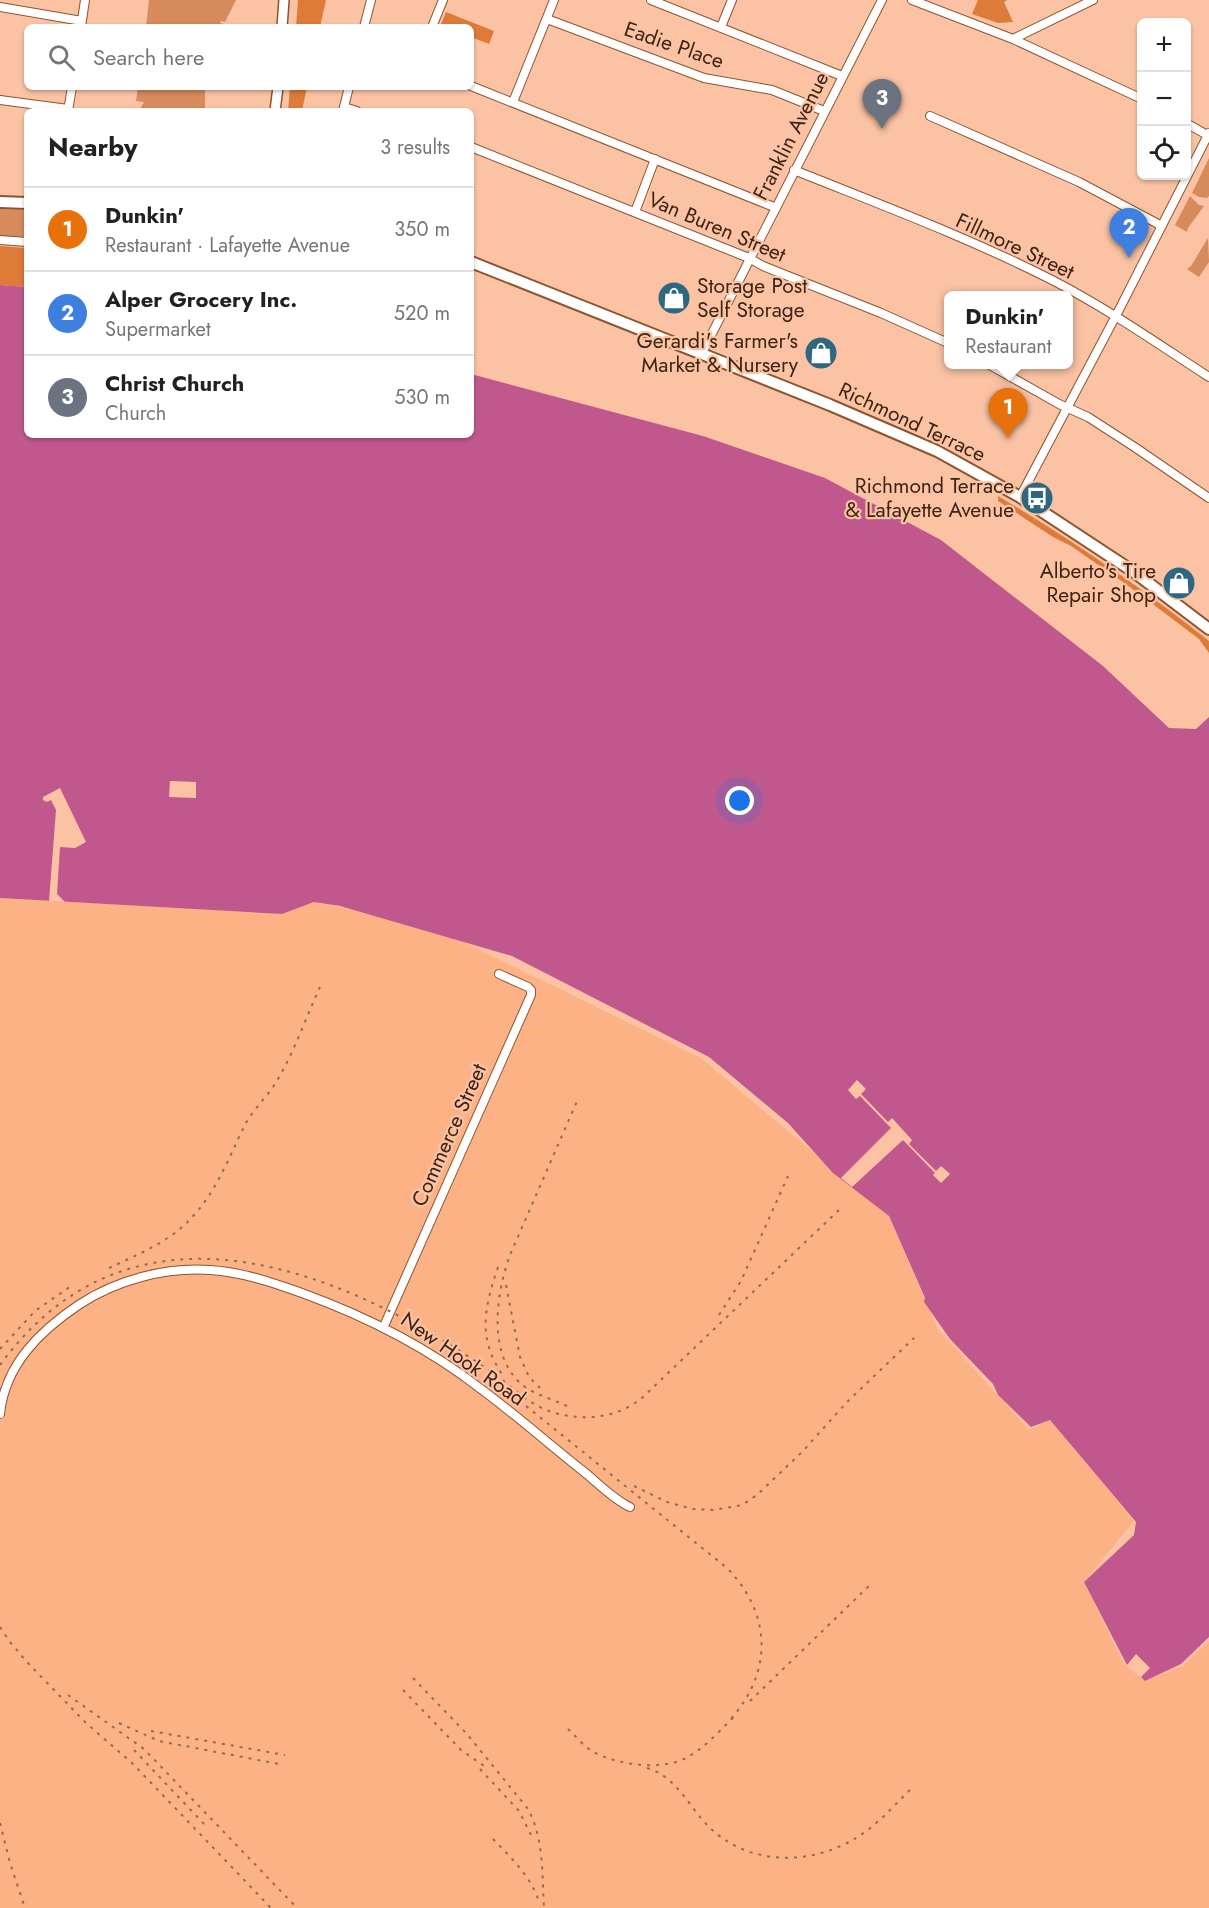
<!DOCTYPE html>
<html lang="en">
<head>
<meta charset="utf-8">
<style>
	body { margin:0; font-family:Jost,sans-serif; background:#f2f2f2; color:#202124 }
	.controls { position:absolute; right:18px; top:18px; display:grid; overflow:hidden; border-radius:9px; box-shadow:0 2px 4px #0004 }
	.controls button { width:54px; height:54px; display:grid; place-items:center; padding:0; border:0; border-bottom:2px solid #e0e0e0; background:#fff; color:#202124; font:30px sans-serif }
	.you { position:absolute; left:740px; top:801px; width:21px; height:21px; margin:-15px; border:4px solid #fff; border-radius:50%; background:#1a73e8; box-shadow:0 0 0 9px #1a73e833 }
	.badge { display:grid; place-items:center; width:39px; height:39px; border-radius:50%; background:#0f766e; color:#fff; font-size:20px; font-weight:700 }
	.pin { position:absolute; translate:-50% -50px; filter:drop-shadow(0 2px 3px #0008) }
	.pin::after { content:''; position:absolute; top:32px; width:21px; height:18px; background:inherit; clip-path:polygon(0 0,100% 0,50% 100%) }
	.popup { position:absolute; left:944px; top:291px; width:129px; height:78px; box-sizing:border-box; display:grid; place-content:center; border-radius:9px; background:#fff; filter:drop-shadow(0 2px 4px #0005); font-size:20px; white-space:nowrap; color:#757577 }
	.popup b { font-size:22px; color:#202124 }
	.popup::after { content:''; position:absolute; left:50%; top:100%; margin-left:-12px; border:12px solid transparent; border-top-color:#fff }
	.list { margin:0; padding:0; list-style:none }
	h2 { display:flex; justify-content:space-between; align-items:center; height:78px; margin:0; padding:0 24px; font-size:26px }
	h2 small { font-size:20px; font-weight:400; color:#757577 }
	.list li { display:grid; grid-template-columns:39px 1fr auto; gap:18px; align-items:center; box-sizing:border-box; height:84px; padding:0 24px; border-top:2px solid #e0e0e0 }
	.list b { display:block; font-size:22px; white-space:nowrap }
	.list p { margin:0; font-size:20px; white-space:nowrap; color:#757577 }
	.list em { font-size:20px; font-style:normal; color:#757577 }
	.icon { flex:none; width:33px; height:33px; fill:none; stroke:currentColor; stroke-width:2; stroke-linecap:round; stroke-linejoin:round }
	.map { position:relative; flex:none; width:1209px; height:1908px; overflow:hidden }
	.search { position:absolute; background:#fff; box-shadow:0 2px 4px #0004; left:24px; top:24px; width:450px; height:66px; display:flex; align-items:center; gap:15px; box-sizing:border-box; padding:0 21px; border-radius:9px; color:#757577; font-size:22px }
	.panel { position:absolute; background:#fff; box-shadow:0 2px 4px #0004; left:24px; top:108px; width:450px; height:330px; border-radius:9px }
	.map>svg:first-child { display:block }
	.built { fill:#fdb286 }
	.green { fill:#d78a5b }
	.forest { fill:#de7b39 }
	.water { fill:#c1588d }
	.pier { fill:#fbc3a4 }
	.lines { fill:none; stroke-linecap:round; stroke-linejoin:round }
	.minor-casing { stroke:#8f532d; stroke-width:10 }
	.tertiary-casing { stroke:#8f532d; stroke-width:12 }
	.secondary-casing { stroke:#8f532d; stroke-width:14 }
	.minor { stroke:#fff; stroke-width:8 }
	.tertiary { stroke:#fff; stroke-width:9 }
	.secondary { stroke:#fff; stroke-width:10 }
	.rail { stroke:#926b54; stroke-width:2; stroke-dasharray:3 6; stroke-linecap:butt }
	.labels { text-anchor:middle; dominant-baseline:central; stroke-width:4.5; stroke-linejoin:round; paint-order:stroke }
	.street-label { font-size:21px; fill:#3d2313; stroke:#fbc3a4 }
	.poi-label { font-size:21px; fill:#3d2313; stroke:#fbc3a4; text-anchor:end }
</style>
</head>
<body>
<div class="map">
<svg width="1209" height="1908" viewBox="0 0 1209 1908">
	<rect width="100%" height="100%" fill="#fbc3a4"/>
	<path class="built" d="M0,898l282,16 32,-12 119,25 268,131 187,157 50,114 91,101 21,-10 84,101 -50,61 40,82 21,17 38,-15 26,-25v267h-1209z"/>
	<path class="green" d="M149,0h87l-11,22 -4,-1 -1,2 4,1 -2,3h-76z
		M138,87h67v24h-66l5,-9 -8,-1z
		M1209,158v38l-2,2 -8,-1 -7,-4z
		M1190,196l9,9 5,1 -16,22 -1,4 -12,-7z
		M0,209l27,1v28l-27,-2z
		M1208,238l1,24 -10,15 -12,-8 4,-3z"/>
	<path class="forest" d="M298,0h28l-6,27h-24z
		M978,0h29l-3,2 9,20 -15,1 -26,-9z
		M446,12l48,19 -5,13 -18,-7v-10h-31z
		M290,87h17l-5,24h-14z
		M0,246l27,2v39l-27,-2z
		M998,496c73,43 144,92 211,145v12l-10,-14 -69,-52 -59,-41 -18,-9 -55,-36z"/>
	<path class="water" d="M0,285l27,2v148h444v-61l232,62 122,42 116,62 162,126 66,62 27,1 13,-12v920l-28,27 -36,17 -4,-4 9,-9 -14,-14 -9,11 -43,-83 50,-47 2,-13 -86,-102 -19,7 -33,-32 -5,-11 -43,-45 -26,-37 1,-4 -36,-82 -56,-43 -45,-50 -79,-66 -197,-101 -172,-50 -26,-4 -32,12 -282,-16z"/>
	<path class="pier" d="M170,781l26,1v16l-27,-1z
		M60,788l26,54 -11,6 -15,-1 -3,47 8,8 -16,-1 7,-91 -5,-10 -4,2 -4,-2v-3z
		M857,1080l9,9 -5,5 27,28 4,-4 20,22 -3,4 27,27 5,-5 9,8 -9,9 -8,-8 2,-2 -32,-33 -51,47 -11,-9 50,-50 -31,-32 -4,3 -8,-9z"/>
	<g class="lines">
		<g class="minor-casing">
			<path id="minor" d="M651,0l191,76
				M912,0l101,39 129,60
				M0,7l82,14
				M547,19l157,59 68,12 52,21
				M81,27l4,-27
				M364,27l7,-27
				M432,27l11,-27
				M721,27l11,-27
				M1013,39l80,-39
				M471,86l303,121
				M0,100l68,9
				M513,102l41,-102
				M344,107l13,4
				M68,111l4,-24
				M343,111l6,-24
				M930,116l149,66 83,44
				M1186,123l23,13
				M471,147l278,111 14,8 118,47 67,30
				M794,170c87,35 176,68 260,111 54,28 104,63 155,96
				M635,212l20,-53
				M0,240l27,2
				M702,353l180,-353
				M988,364l71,40 29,13 48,31 73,50
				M1020,497l100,-189 89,-175
				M384,1326l147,-331v-5l-3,-3 -29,-13
				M0,1414c5,-50 41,-84 80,-110 37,-24 85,-37 130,-34 32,2 61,12 92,23 63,23 125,54 179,96 35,26 68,55 102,82 15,12 30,28 47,36"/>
		</g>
		<g class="tertiary-casing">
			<path id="tertiary" d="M282,27l2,-27
				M275,111l3,-24"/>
		</g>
		<g class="secondary-casing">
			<path id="secondary" d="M0,202l27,1
				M471,262l359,143 107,46 83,46 114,75 75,57"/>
		</g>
		<use href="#minor" class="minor"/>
		<use href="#tertiary" class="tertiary"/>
		<use href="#secondary" class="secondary"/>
		<path class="rail" d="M498,1267c-14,42 -21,72 6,110
			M109,1268c30,-14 63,-27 85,-53 24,-26 36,-61 52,-92 9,-16 23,-28 32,-44 17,-29 28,-62 42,-92
			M506,1285l14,72 9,20 15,15
			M719,1315l22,-34 47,-105
			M0,1349l35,-38 36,-25
			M0,1365c119,-163 299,-112 447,-22 18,11 36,23 53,35 15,12 30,26 49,33 31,11 69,8 94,-14l198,-189
			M526,1406l201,162c45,46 46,104 3,152
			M567,1406c-13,-6 -30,-11 -42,-19 -39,-29 -29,-93 -15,-132l68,-156
			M634,1486l33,16 26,7 21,1 28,-5 15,-10 46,-44 44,-49 67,-64
			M0,1627l10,15 16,19 60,62 46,40 139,145
			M413,1678l54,56 61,75c16,29 14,66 16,99
			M403,1690l58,60 26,18
			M68,1695l76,54 153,159
			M750,1701l121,-117
			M119,1723l40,18 125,24
			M568,1729c8,7 15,17 24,22 24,14 69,20 94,7 19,-10 34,-28 49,-42
			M151,1731l134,24
			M134,1750l70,74
			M647,1768c29,8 42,39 62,59 40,39 101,39 147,11 22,-13 40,-35 58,-52
			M480,1769l39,42 13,26
			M0,1823l10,40 15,45
			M493,1839c18,19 38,37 46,63"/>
	</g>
	<defs>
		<g id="shop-disc" transform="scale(1.725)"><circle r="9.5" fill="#2f6781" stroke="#fbc3a4"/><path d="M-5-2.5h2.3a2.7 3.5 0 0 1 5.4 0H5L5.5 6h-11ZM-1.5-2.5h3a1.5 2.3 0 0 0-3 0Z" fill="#fff"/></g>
		<g id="bus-disc" transform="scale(1.725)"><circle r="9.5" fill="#2f6781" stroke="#fbc3a4"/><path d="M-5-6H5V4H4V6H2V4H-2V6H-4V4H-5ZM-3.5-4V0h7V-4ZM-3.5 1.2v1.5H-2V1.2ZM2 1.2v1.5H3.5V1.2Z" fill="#fff"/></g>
	</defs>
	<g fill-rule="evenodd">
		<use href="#shop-disc" x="674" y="298"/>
		<use href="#shop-disc" x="821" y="353"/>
		<use href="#bus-disc" x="1037" y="498"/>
		<use href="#shop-disc" x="1179" y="583"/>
	</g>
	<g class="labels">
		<g class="street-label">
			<text transform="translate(674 45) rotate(19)">Eadie Place</text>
			<text transform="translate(791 136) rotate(-63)">Franklin Avenue</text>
			<text transform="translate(717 227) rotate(23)">Van Buren Street</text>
			<text transform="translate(1015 246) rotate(25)">Fillmore Street</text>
			<text transform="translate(912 422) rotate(25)">Richmond Terrace</text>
			<text transform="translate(449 1135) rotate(-66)">Commerce Street</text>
			<text transform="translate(463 1359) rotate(35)">New Hook Road</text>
		</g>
		<g class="poi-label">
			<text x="697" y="286" text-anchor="start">Storage Post<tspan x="697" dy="24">Self Storage</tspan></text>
			<text x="798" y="341">Gerardi's Farmer's<tspan x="798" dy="24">Market &amp; Nursery</tspan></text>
			<text x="1014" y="486">Richmond Terrace<tspan x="1014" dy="24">&amp; Lafayette Avenue</tspan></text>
			<text x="1156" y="571">Alberto's Tire<tspan x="1156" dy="24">Repair Shop</tspan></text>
		</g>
	</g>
</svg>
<div class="controls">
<button>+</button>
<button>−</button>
<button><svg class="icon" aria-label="locate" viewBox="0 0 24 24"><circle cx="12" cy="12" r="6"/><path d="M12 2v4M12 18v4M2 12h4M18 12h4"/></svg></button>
</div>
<div class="you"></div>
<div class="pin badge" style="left:1008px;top:438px;background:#e8710a">1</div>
<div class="popup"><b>Dunkin'</b>Restaurant</div>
<div class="pin badge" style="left:1129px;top:258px;background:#3f7fe0">2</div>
<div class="pin badge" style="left:882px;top:129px;background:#6b7280">3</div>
<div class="search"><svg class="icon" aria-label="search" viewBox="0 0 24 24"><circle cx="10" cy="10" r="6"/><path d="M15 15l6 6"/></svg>Search here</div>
<section class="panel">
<h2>Nearby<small>3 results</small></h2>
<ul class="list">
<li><span class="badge" style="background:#e8710a">1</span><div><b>Dunkin'</b><p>Restaurant · Lafayette Avenue</p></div><em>350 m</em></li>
<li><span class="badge" style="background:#3f7fe0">2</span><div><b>Alper Grocery Inc.</b><p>Supermarket</p></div><em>520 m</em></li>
<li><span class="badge" style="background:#6b7280">3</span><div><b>Christ Church</b><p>Church</p></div><em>530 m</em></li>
</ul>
</section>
</div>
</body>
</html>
